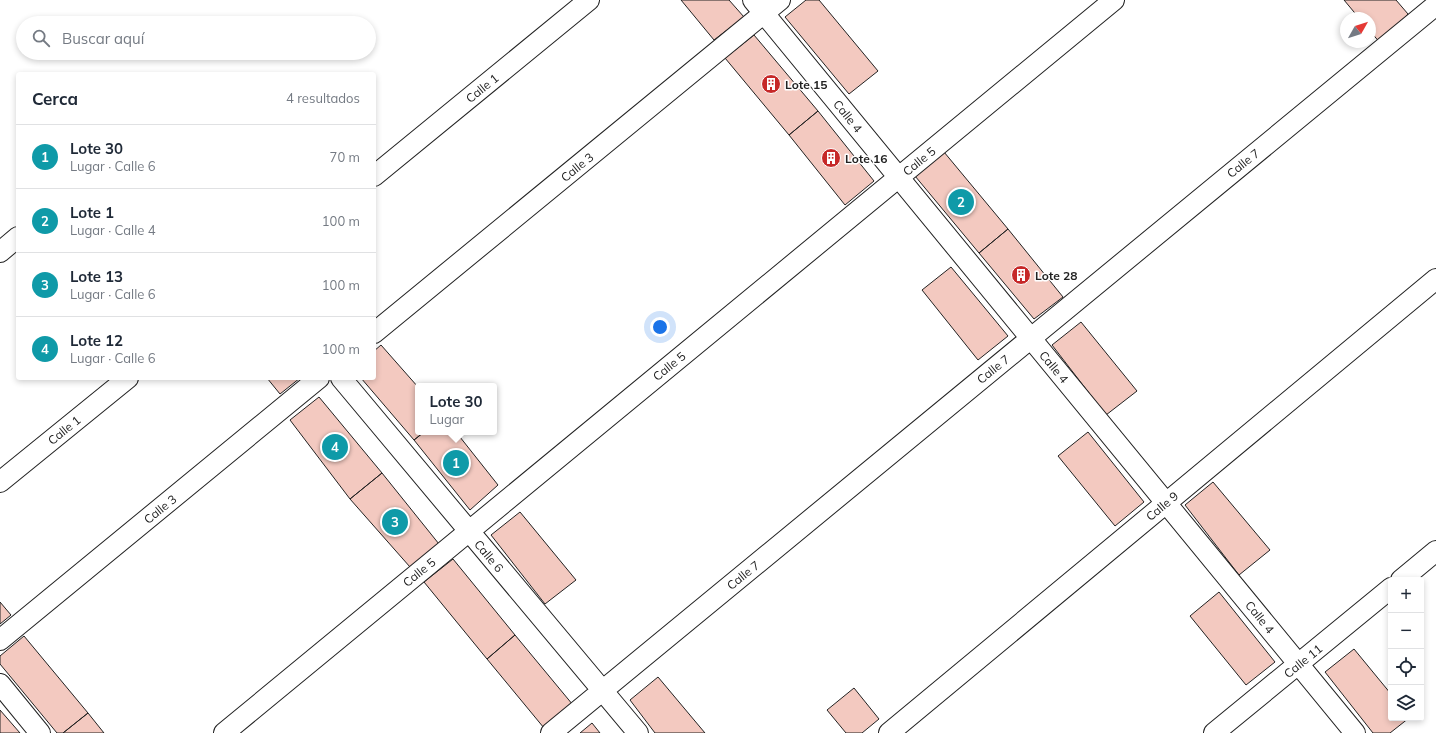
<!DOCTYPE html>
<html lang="es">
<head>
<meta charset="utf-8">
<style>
	body { margin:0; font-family:Mulish,sans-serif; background:#f2f2f3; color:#1f2937 }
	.controls { position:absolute; right:12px; bottom:12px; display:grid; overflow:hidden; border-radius:4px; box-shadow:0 2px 6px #0003 }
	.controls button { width:36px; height:36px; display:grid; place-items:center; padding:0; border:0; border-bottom:1px solid #e0e1e3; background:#fff; color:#1f2937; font:20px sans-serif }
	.compass { position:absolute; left:1340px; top:12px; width:36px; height:36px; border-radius:50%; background:#fff; box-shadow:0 2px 6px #0003; rotate:51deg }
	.you { position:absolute; left:660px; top:327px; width:14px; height:14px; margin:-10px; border:3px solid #fff; border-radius:50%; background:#1a73e8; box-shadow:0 0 0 6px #1a73e833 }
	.badge { display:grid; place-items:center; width:26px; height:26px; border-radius:50%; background:#d93025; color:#fff; font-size:13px; font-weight:700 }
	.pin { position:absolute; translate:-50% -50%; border:2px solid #fff; box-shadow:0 1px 4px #0006 }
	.popup { position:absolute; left:415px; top:383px; width:82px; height:52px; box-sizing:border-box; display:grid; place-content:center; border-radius:4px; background:#fff; filter:drop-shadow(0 1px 3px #0005); font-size:13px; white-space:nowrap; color:#747a83 }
	.popup b { font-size:15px; color:#1f2937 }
	.popup::after { content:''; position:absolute; left:50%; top:100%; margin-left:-8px; border:8px solid transparent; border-top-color:#fff }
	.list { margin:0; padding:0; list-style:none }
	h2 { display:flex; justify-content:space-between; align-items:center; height:52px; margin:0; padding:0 16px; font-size:17px }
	h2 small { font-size:13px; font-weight:400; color:#747a83 }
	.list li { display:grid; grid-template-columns:26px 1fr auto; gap:12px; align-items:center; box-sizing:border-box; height:64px; padding:0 16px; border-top:1px solid #e0e1e3 }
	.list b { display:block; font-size:15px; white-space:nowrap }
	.list p { margin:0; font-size:13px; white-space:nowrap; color:#747a83 }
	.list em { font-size:13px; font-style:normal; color:#747a83 }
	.icon { flex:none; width:22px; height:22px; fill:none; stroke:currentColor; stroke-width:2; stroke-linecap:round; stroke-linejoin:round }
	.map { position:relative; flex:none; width:1436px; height:733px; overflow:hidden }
	.search { position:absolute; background:#fff; box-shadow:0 2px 6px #0003; left:16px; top:16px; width:360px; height:44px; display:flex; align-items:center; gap:10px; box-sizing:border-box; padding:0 14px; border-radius:22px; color:#747a83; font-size:15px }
	.panel { position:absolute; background:#fff; box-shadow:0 2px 6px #0003; left:16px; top:72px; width:360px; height:308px; border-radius:4px }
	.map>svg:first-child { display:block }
	.building { fill:#f3c9c0; stroke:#222 }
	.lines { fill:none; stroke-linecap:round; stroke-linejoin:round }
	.minor-casing { stroke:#222; stroke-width:22 }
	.minor { stroke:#fff; stroke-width:20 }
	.labels { text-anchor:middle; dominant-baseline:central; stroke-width:3; stroke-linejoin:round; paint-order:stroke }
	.poi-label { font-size:12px; font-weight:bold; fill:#222; stroke:#fff; text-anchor:start }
	.street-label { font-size:12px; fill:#222; stroke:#fff }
</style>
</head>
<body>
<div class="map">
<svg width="1436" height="733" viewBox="0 0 1436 733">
	<rect width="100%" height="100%" fill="#fff"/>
	<path class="building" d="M681,0h48l15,17 -30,23z
		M806,0h13l59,71 -29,23 -64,-77z
		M1344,0h52l12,14 -27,30 -11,-13v-13h-11z
		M754,35l64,76 -29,24 -64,-77z
		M818,111l56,70 -29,24 -56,-70z
		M944,152l64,77 -29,24 -64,-77z
		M1008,229l55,68 -29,22 -55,-66z
		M951,267l57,69 -30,24 -56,-70z
		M1081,322l56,69 -31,24 -54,-70z
		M381,345l37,42v45h6l-10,8 -53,-62h13v-27z
		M267,378h33l-20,16z
		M319,397l63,76 -32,26 -60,-79z
		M424,432h32l42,53 -28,25 -56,-70z
		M1088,432l56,70 -29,24 -57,-70z
		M382,473l57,71 -29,23 -60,-68z
		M1213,482l57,68 -31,25 -54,-70z
		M520,512l56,68 -31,24 -54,-69z
		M453,559l62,76 -28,24 -63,-77z
		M1219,592l56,70 -29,23 -56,-69z
		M0,602l11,13 -11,9z
		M515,635l58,70 -29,23 -57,-69z
		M24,636l64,77 -25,20h-6l-57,-69v-8z
		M1354,649l37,45v24h18l-19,15h-17l-48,-61z
		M658,677l47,56h-50l-25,-33z
		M854,688l25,31 -17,14h-16l-19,-23z
		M0,710l20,23h-20z
		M88,713l16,20h-41z
		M592,723l8,10h-20z"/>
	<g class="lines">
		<g class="minor-casing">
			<path id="minor" d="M753,0l602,733
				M374,176l215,-176
				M0,252l18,-15
				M374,333l406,-333
				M341,378l297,355
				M0,482l128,-104
				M1401,580l35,-29
				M0,640l319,-262
				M0,684l40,49
				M224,733l890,-733
				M551,733l885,-728
				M889,733l547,-454
				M1214,733l177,-145"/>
		</g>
		<use href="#minor" class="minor"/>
	</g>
	<defs>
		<g id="building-disc" transform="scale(1)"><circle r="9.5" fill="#c62828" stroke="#fff"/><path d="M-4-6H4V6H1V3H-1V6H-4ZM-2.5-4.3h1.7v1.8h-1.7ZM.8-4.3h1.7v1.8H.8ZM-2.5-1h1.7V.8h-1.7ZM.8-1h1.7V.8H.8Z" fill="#fff"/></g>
	</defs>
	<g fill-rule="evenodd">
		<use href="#building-disc" x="771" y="84"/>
		<use href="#building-disc" x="831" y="158"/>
		<use href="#building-disc" x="1021" y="275"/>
	</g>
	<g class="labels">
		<g class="poi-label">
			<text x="785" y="84">Lote 15</text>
			<text x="845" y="158">Lote 16</text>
			<text x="1035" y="275">Lote 28</text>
		</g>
		<g class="street-label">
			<text transform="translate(482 88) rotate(-39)">Calle 1</text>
			<text transform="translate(848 116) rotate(51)">Calle 4</text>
			<text transform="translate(919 161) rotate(-39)">Calle 5</text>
			<text transform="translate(1243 163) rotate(-39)">Calle 7</text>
			<text transform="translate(577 167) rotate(-39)">Calle 3</text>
			<text transform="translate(669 366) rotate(-39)">Calle 5</text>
			<text transform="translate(1054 367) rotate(50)">Calle 4</text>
			<text transform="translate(993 369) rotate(-39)">Calle 7</text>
			<text transform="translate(64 430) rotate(-39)">Calle 1</text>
			<text transform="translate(1162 506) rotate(-40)">Calle 9</text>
			<text transform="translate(160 509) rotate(-39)">Calle 3</text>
			<text transform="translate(489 556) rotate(50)">Calle 6</text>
			<text transform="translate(419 572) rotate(-39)">Calle 5</text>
			<text transform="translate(743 575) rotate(-39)">Calle 7</text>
			<text transform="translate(1260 617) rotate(51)">Calle 4</text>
			<text transform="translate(1303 661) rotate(-39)">Calle 11</text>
		</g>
	</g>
</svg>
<div class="controls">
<button>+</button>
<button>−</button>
<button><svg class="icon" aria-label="locate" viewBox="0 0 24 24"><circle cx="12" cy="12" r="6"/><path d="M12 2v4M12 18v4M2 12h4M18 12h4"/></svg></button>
<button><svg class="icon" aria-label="layers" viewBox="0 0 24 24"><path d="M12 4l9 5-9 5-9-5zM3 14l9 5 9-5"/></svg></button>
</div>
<svg class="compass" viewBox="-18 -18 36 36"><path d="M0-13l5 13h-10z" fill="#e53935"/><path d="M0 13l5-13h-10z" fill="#747a83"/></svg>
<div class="you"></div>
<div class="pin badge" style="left:456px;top:463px;background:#0f9aa8">1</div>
<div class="popup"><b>Lote 30</b>Lugar</div>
<div class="pin badge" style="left:961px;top:202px;background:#0f9aa8">2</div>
<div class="pin badge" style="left:395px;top:522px;background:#0f9aa8">3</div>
<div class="pin badge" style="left:335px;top:447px;background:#0f9aa8">4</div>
<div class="search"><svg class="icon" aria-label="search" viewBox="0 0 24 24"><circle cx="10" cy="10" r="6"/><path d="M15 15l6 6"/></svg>Buscar aquí</div>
<section class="panel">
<h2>Cerca<small>4 resultados</small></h2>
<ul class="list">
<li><span class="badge" style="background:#0f9aa8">1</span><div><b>Lote 30</b><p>Lugar · Calle 6</p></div><em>70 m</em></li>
<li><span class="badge" style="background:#0f9aa8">2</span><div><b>Lote 1</b><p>Lugar · Calle 4</p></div><em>100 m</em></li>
<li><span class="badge" style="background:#0f9aa8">3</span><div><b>Lote 13</b><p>Lugar · Calle 6</p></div><em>100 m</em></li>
<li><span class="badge" style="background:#0f9aa8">4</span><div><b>Lote 12</b><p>Lugar · Calle 6</p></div><em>100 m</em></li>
</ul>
</section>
</div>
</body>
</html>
